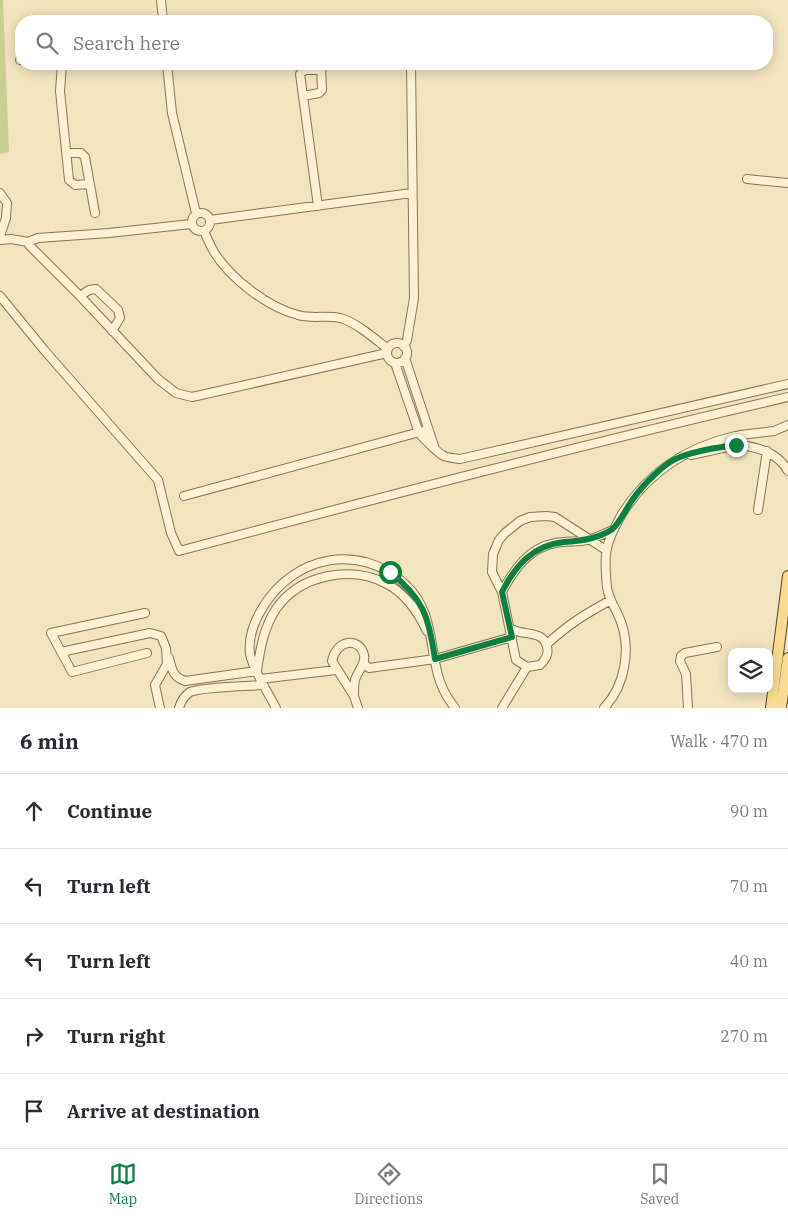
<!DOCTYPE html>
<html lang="en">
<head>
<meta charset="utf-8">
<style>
	body { margin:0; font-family:"IBM Plex Serif",serif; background:#f7f7f7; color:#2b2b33 }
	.controls { position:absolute; right:15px; bottom:15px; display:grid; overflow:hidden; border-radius:10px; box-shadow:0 2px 12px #0003 }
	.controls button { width:45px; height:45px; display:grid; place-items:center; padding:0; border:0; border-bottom:1px solid #e1e1e2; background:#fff; color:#2b2b33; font:25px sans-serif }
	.stop { position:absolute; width:15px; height:15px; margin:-11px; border:4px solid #0b8043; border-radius:50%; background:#fff }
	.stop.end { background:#0b8043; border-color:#fff; box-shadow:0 1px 5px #0008 }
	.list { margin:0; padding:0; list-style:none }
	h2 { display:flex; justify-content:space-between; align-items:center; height:65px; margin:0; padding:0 20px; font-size:21px }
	h2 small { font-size:16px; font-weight:400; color:#7c7c81 }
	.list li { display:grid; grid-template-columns:32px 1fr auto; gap:15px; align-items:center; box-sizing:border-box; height:75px; padding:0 20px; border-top:1px solid #e1e1e2 }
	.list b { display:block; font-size:19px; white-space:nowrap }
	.list em { font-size:16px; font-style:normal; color:#7c7c81 }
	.icon { flex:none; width:28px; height:28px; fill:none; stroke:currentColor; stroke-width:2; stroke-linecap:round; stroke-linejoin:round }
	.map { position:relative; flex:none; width:788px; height:708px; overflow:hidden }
	.search { position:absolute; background:#fff; box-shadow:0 2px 12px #0003; left:15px; right:15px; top:15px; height:55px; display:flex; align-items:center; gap:12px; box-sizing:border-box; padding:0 18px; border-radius:20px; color:#7c7c81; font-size:19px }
	.sheet { height:440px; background:#fff }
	nav { display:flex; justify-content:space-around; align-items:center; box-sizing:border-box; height:70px; border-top:1px solid #e1e1e2; background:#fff; font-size:14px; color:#7c7c81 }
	nav a { display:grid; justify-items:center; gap:2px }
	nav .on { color:#0b8043 }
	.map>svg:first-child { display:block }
	.green { fill:#c8d192 }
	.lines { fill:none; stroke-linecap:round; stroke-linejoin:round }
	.minor-casing { stroke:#8c7455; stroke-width:10 }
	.major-casing { stroke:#59412a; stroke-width:12 }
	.minor { stroke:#fcf1d3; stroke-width:8 }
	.major { stroke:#f9dc92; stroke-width:10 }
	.route { stroke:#0b8043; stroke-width:6 }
</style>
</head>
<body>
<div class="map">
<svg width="788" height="708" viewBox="0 0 788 708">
	<rect width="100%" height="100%" fill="#f2e4bf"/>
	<path class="green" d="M0,0h3l6,152 -9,2z"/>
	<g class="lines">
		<g class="minor-casing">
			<path id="minor" d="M161,0l2,21
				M20,60h1
				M62,64l-2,27 9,89 6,5 14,-1
				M167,64l5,49 24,100
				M303,96l16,-3 3,-3 -1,-26
				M67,153h14l4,4 10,56
				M747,179l41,4
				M0,193l7,10 -1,15 -6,18
				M318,206l-18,-132 5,-4h16
				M192 222a9 9 0 1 1 18 0a9 9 0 1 1-18 0Z
				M210,220l202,-27
				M191,224l-82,9 -71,5 -10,4 1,3 51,51 78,83 18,14 16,4 195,-44
				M204,231c3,7 6,14 10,21 16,26 53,55 84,63 13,4 28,0 42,3 16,4 35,21 48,31
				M0,240l11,-1 17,3
				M0,296l45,55 113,129 13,53 8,18c203,-54 405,-107 609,-154
				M80,296l9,-6 7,-1 22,21 2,8 -8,13
				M387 353a10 10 0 1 1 20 0a10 10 0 1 1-20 0Z
				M404,347l3,-7 7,-42 -3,-234
				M405,358l29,88
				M395,363l24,70c4,5 19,20 25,23 4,2 11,2 16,3l328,-75
				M740,435l34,-4 14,-6
				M741,445c19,3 37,8 47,26
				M691,455l45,-10
				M184,496l243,-66
				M758,510l9,-59
				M502,592c12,-23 27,-44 53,-49 11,-2 22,-1 32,-3 9,-2 18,-7 26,-10
				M145,613l-94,20 21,39 75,-19
				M511,629c13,7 33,1 36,18 2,8 -2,13 -7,18l-13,2 -11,-7 -14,-68 -10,-20 1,-18 6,-14 6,-7 15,-12 10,-4 16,-1 9,1 51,33
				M547,644c22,-20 38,-30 64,-44
				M61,652l89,-19 11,3 5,12 1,16 -12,21 5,23
				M169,658c3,12 4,19 16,23l72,-10
				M364,664l5,4 66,-9 77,-22
				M257,671c3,-22 7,-44 19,-62 24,-35 76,-44 111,-25 19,10 31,28 40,47
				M260,679l76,-9
				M354,696c0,-5 0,-11 1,-16 2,-8 11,-16 9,-25 -5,-19 -28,-15 -32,6l22,35 4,12
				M179,708c2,-7 5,-12 11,-16 10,-5 58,-6 73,-7
				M276,708c-7,-14 -24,-40 -26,-54 -2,-16 5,-34 13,-47 31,-51 96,-65 142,-23 28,26 24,58 33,91 3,12 9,23 17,33
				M502,708l25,-41
				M604,708c21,-22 27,-58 17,-86 -4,-12 -13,-23 -14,-35 -1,-12 -3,-27 0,-38 2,-13 9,-24 15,-35 26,-42 66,-67 113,-78
				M688,708l-2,-34 -6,-13 1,-5 4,-3 32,-6"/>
		</g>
		<g class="major-casing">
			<path id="major" d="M771,708l17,-132
				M781,708l7,-50"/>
		</g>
		<use href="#minor" class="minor"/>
		<use href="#major" class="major"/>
	</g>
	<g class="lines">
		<path class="route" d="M390,572c34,27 39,46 45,87l77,-22 -10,-45c13,-26 31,-47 62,-50 16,-1 33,-3 47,-12 7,-4 16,-23 22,-31 9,-13 32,-37 47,-42 16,-6 40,-10 56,-12"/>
	</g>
</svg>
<div class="controls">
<button><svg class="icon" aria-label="layers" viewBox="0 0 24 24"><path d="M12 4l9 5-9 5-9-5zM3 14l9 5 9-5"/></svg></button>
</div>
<div class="stop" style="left:390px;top:572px"></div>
<div class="stop end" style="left:736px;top:445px"></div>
<div class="search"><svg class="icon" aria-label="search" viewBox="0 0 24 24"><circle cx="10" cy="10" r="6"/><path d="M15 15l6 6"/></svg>Search here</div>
</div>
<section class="sheet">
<h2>6 min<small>Walk · 470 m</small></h2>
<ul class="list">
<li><svg class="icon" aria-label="ahead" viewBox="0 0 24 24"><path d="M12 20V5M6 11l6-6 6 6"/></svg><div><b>Continue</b></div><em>90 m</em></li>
<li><svg class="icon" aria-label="left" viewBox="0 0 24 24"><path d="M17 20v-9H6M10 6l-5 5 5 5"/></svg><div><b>Turn left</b></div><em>70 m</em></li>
<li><svg class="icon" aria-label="left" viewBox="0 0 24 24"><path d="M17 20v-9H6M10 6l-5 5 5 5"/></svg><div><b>Turn left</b></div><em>40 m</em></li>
<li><svg class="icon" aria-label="right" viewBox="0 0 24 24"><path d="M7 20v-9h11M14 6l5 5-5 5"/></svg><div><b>Turn right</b></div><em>270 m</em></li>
<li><svg class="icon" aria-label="arrive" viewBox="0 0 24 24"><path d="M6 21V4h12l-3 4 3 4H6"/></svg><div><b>Arrive at destination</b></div></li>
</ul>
</section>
<nav>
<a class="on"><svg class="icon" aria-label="map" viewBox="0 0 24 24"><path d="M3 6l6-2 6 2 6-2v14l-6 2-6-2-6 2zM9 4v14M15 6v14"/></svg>Map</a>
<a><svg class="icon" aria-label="directions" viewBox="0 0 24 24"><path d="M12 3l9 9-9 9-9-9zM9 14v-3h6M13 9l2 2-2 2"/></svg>Directions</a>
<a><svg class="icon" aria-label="saved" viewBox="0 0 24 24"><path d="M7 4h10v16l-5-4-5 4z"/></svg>Saved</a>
</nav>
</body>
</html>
